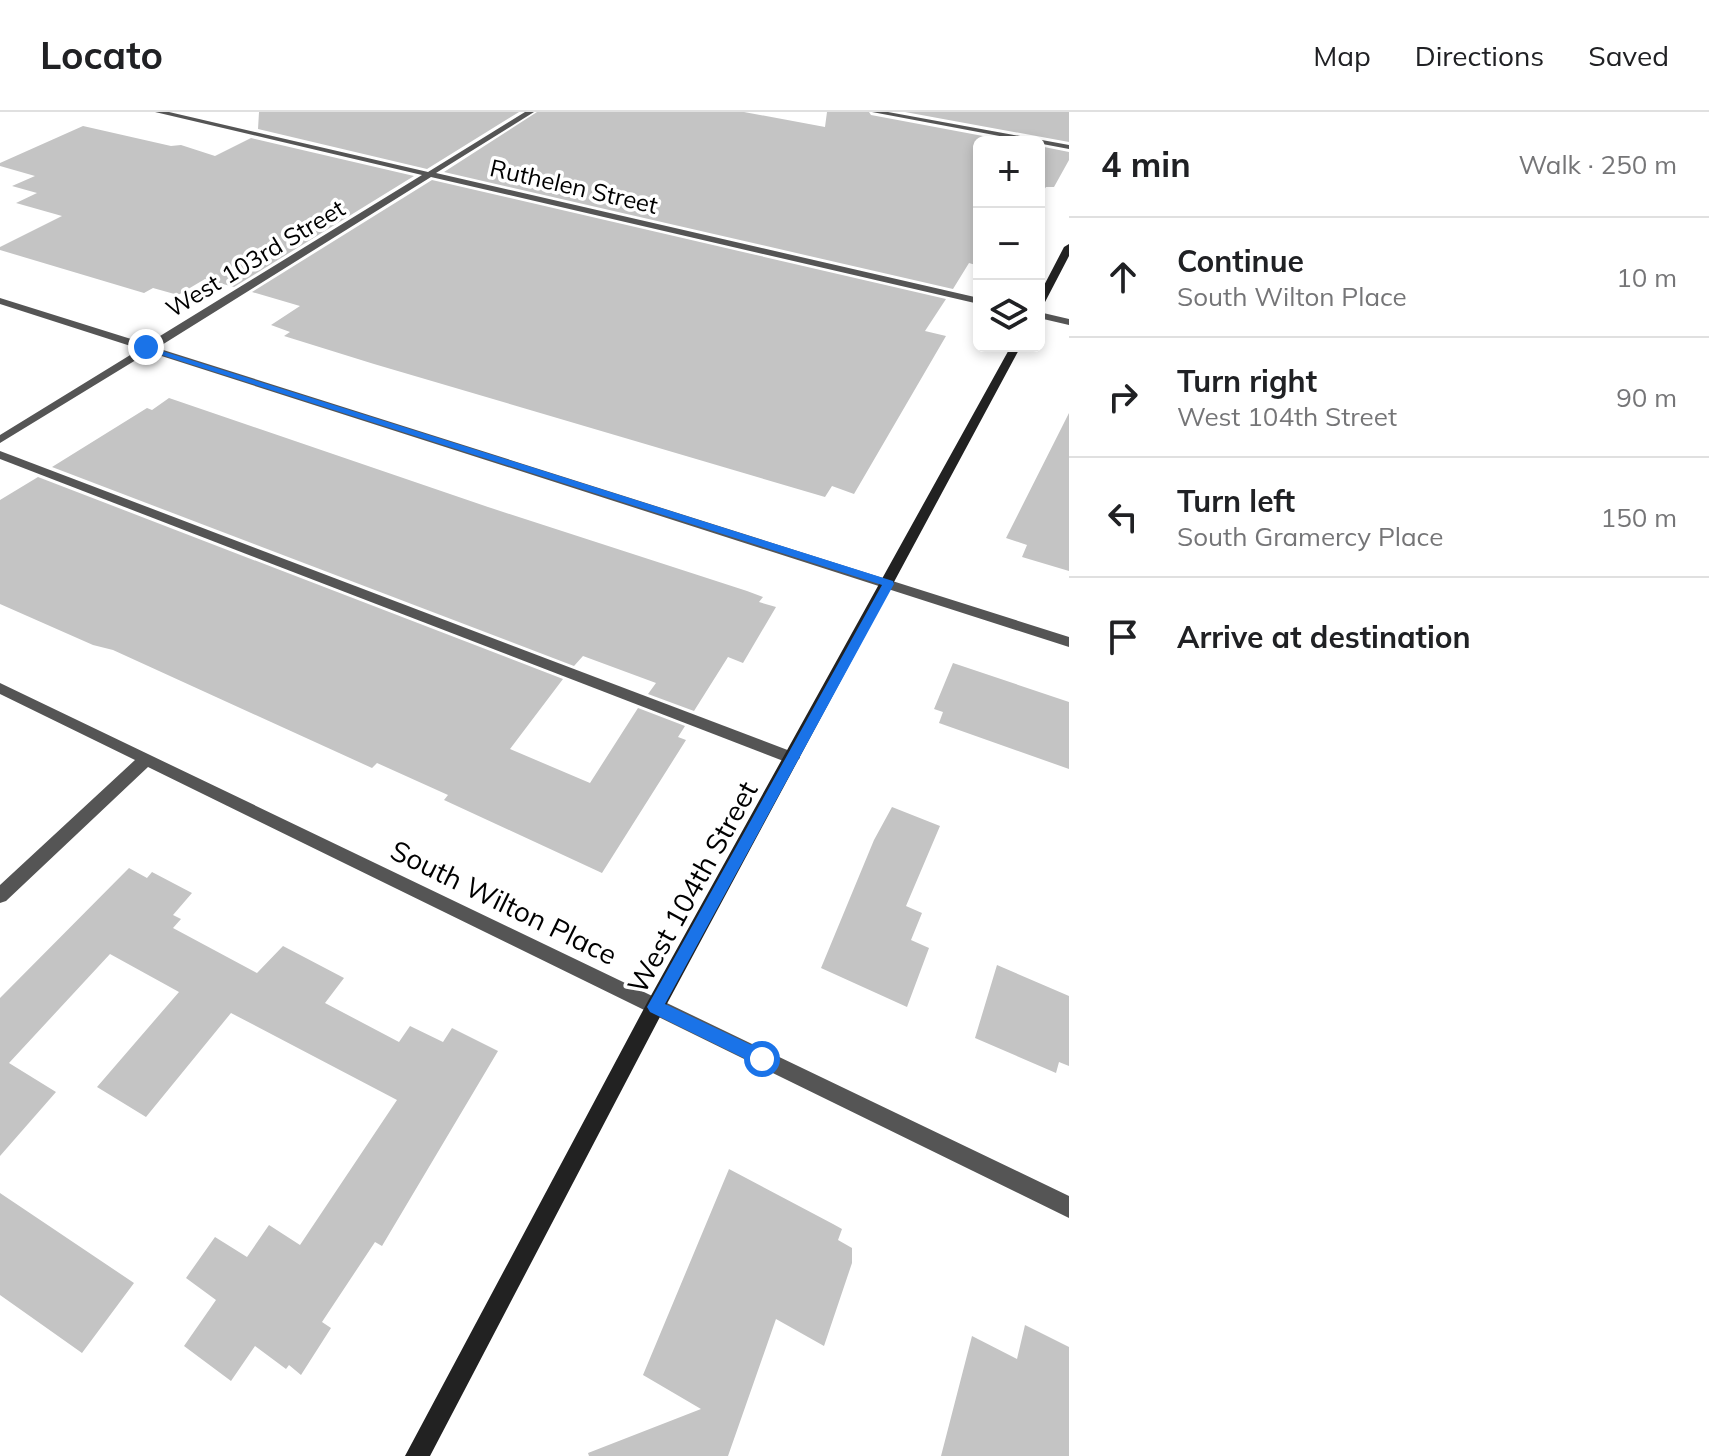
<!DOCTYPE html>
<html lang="en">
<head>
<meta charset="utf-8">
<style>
	body { margin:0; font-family:Mulish,sans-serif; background:#f6f6f6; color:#202124 }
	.controls { position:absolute; right:24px; top:24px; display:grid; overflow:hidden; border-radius:12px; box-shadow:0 4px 12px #0003 }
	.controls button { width:72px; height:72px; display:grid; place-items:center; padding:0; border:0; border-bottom:2px solid #e0e0e0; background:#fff; color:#202124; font:40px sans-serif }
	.stop { position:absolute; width:24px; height:24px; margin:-18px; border:6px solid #1a73e8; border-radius:50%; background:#fff }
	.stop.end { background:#1a73e8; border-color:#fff; box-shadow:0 2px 8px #0008 }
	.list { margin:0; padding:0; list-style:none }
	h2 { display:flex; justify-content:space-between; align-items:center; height:104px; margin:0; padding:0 32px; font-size:34px }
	h2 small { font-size:26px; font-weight:400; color:#757577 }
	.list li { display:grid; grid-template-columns:52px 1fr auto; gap:24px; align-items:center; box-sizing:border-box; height:120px; padding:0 32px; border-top:2px solid #e0e0e0 }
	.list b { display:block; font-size:30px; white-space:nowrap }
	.list p { margin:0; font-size:26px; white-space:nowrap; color:#757577 }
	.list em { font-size:26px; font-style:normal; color:#757577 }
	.icon { flex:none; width:44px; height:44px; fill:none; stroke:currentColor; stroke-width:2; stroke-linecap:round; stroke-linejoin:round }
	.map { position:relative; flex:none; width:1069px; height:1344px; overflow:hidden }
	header { display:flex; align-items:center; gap:48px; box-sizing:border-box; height:112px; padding:0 40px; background:#fff; border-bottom:2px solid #e0e0e0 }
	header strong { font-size:38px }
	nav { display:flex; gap:44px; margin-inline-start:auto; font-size:28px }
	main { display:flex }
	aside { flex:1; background:#fff }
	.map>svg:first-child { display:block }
	.building { fill:#c4c4c4 }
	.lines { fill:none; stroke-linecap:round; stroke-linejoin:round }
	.lane { fill:#555; fill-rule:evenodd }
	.street { fill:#555; fill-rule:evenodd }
	.secondary { fill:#222; fill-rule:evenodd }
	.route { fill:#1a73e8 }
	.labels { text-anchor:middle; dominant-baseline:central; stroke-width:7; stroke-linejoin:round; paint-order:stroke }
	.far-street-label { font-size:24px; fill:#000; stroke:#fff }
	.street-label { font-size:28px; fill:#000; stroke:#fff }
</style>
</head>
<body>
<header>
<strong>Locato</strong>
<nav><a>Map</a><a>Directions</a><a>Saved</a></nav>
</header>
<main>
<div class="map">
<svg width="1069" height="1344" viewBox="0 0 1069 1344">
	<rect width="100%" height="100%" fill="#fff"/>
	<path class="building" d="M259,0h260l-92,57 -169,-40z
		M537,0h207l81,15 2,-15h42l2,3 144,27h-36v124l-10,-3 -16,26 -509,-117z
		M905,0h164v30z
		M83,14l88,20 10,-1 34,11 36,-18 163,38 -180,111 -29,-8 -27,16 -25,-7 -9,5 -144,-43v-3l62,-31 -46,-13 21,-10 -25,-7 23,-10 -35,-10v-3z
		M1039,34l30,6v8l-15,27h-8l-7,10z
		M432,68l514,119 -21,32 21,5 -92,158 -22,-8 -7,11 -451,-133 -90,-28 6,-4 -19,-7 29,-19 -48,-14z
		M169,286l319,109 259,84 16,6 -4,5 17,5 -33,56 -15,-6 -34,54 -46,-17 8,-11 -73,-27 -9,10 -522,-199 95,-59 5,2z
		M1069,301v158l-47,-14 5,-12 -21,-7z
		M38,365l525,202 -53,70 80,34 48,-75 47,18 -7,11 8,3 -84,133 -158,-73 4,-5 -71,-32 -5,5 -259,-118 -20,-5 -93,-41v-104z
		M953,551l116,39v67l-130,-46 4,-11 -9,-3z
		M892,695l48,19 -34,80 16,7 -11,27 18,8 -22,59 -86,-39 53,-128z
		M129,756l18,10 5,-6 40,21 -19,22 8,4 -8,9 84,45 26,-27 61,32 -19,25 74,39 11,-16 33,16 9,-14 46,23 -116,195 -7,-4 -53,80 9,6 -30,47 -12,-10 -3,4 -31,-23 -24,35 -47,-35 32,-46 -30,-22 29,-41 32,20 22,-32 31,20 97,-145 -166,-87 -85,104 -49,-30 82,-95 -69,-38 -101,109 47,29 -56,64v-158z
		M997,853l72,31v70l-10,-4 -3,11 -81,-35z
		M729,1057l104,55 9,5 -4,11 14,8v15l-28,83 -48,-27 -48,137h-139l-1,-3 113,-44 -58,-34z
		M0,1081l134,90 -52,70 -82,-58z
		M1025,1213l44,22v109h-128l31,-120 45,23z"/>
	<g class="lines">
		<path class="lane" d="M0,339l798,303 2,4 -8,6 -6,-2 -786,-303z"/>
		<path class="street" d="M155,0h14l259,60 97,-60h9l-98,61 543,125v6l-548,-127 -274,171 912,289v10l-920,-295 -149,91v-8l140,-86 -140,-45v-6l147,46 275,-169z
			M872,0h16l181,33v4z
			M1039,200l30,7v6l-30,-7z
			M0,571l1069,513v22l-921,-451 -142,134 -6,2v-18l135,-125 -135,-66z"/>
		<path class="secondary" d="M1069,132v12l-25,48 -5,3v-12l25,-48z
			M1011,234h10l-359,667 -232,443h-25l243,-455z"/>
	</g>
	<path class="route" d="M143,233l750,236 1,3 -229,420 103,49v11h-12l-106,-52 -3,-5 235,-422 -739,-236z"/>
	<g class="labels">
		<g class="far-street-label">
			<text transform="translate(574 74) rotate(13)">Ruthelen Street</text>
			<text transform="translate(255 146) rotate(-31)">West 103rd Street</text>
		</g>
		<g class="street-label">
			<text transform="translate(692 775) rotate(-61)">West 104th Street</text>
			<text transform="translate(504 790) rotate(26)">South Wilton Place</text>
		</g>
	</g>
</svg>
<div class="controls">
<button>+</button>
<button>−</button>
<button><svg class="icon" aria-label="layers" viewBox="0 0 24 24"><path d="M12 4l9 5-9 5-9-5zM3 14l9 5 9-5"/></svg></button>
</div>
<div class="stop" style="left:762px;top:947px"></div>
<div class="stop end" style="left:146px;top:235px"></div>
</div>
<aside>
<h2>4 min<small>Walk · 250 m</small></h2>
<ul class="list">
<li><svg class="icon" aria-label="ahead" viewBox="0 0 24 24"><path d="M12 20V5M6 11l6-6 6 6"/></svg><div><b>Continue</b><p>South Wilton Place</p></div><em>10 m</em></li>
<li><svg class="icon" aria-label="right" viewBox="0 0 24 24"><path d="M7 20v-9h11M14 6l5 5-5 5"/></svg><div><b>Turn right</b><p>West 104th Street</p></div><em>90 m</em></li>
<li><svg class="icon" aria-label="left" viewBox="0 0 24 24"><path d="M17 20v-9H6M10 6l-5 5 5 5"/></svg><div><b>Turn left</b><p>South Gramercy Place</p></div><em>150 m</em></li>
<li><svg class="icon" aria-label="arrive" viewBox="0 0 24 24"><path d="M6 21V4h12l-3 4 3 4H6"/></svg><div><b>Arrive at destination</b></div></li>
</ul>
</aside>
</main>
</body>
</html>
